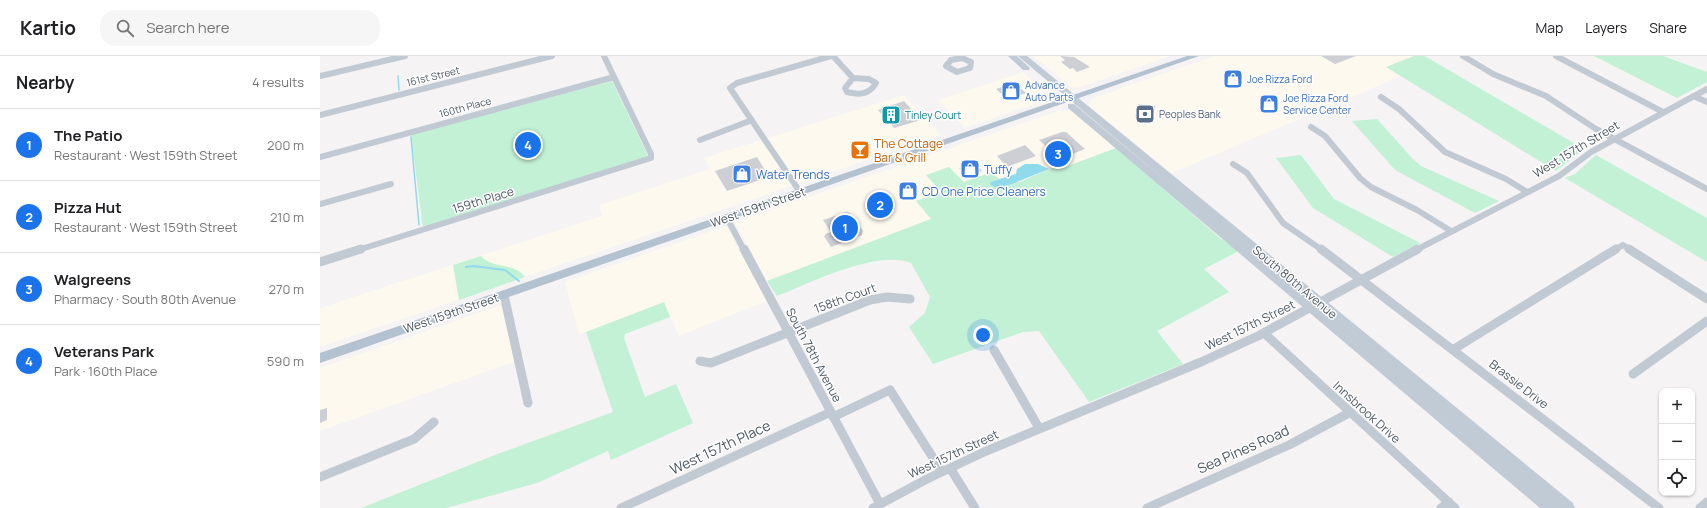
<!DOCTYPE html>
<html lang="en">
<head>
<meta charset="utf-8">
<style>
	body { margin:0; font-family:Manrope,sans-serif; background:#f6f6f6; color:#202124 }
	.controls { position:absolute; right:12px; bottom:12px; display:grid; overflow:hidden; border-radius:8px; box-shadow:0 1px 3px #0004 }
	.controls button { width:36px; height:36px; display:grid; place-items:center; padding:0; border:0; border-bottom:1px solid #e0e0e0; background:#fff; color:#202124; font:20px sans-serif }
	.you { position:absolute; left:663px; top:279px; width:14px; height:14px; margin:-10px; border:3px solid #fff; border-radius:50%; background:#1a73e8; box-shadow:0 0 0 6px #1a73e833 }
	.badge { display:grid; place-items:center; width:26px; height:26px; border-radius:50%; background:#1a73e8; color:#fff; font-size:13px; font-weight:700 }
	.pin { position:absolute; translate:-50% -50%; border:2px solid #fff; box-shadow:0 1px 4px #0006 }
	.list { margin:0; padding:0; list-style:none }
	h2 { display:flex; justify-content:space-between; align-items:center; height:52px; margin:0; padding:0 16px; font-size:17px }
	h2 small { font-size:13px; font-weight:400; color:#757577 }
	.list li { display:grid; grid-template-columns:26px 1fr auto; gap:12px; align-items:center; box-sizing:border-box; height:72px; padding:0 16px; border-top:1px solid #e0e0e0 }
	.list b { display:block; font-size:15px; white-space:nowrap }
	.list p { margin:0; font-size:13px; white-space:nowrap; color:#757577 }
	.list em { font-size:13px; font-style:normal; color:#757577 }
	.icon { flex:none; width:22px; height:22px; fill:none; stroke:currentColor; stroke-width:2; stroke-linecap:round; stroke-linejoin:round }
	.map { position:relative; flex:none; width:1387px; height:452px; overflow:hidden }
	header { display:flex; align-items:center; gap:24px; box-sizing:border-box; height:56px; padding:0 20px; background:#fff; border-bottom:1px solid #e0e0e0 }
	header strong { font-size:19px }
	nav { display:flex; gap:22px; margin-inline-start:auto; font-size:14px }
	.search { width:280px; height:36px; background:#f6f6f6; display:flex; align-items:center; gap:10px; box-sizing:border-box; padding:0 14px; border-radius:16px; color:#757577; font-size:15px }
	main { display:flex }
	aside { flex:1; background:#fff }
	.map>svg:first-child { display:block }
	.commercial { fill:#fdf9ef }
	.green { fill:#c3f1d5 }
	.water { fill:#90daee }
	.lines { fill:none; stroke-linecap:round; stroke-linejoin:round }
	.stream-far1 { stroke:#90daee; stroke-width:1.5 }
	.stream { stroke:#90daee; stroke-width:2 }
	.building { fill:#cdcfd5 }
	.street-far1 { stroke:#c1cad2; stroke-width:6 }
	.street { stroke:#c1cad2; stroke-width:9 }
	.secondary { fill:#c1cbd6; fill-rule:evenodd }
	.primary { fill:#b3c2d1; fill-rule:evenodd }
	.labels { text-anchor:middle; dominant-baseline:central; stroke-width:3; stroke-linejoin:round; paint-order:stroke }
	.far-street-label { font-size:10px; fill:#4a5661; stroke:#fff }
	.far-shop-label { font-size:10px; fill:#366cbe; stroke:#fff; text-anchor:start }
	.far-service-label { font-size:10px; fill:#4e5e75; stroke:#fff; text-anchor:start }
	.far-culture-label { font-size:10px; fill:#0d838f; stroke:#fff; text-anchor:start }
	.food-label { font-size:12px; fill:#c56008; stroke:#fff; text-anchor:start }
	.street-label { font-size:12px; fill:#4a5661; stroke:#fff }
	.shop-label { font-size:12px; fill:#366cbe; stroke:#fff; text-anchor:start }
	.near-street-label { font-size:14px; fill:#4a5661; stroke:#fff }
</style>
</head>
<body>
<header>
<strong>Kartio</strong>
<div class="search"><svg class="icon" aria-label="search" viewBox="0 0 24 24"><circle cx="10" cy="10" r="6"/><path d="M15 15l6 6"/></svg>Search here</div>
<nav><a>Map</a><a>Layers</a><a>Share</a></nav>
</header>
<main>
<aside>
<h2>Nearby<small>4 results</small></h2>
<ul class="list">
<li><span class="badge">1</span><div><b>The Patio</b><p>Restaurant · West 159th Street</p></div><em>200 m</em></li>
<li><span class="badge">2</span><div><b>Pizza Hut</b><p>Restaurant · West 159th Street</p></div><em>210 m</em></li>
<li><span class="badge">3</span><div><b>Walgreens</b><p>Pharmacy · South 80th Avenue</p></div><em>270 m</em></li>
<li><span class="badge">4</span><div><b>Veterans Park</b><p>Park · 160th Place</p></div><em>590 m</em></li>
</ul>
</aside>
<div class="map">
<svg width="1387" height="452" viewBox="0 0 1387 452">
	<rect width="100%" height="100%" fill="#f5f3f3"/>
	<path class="commercial" d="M713,0h138l-94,32 -6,-1z
		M894,0h200l-28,11 15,9 -229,97 -83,-67v-4l4,-4z
		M703,16l25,22 -2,6 -81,28 -27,-28z
		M584,39l37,40 -621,212v-39l282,-92 -3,-11 111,-36 -6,-11z
		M746,54l8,2 42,36 -56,21 -6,-2 -5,2 -11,-5 -39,15 -7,-7 -28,10 -15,-15 -23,8 16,17 -11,27 -164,62 -32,-59 323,-111z
		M406,170l41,75 -88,35 -15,-34 -85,33 -14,-53z
		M181,249l15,56 -196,70v-63z"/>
	<path class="green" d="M1094,0h10l4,2 156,91 -28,22 -170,-104z
		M1274,0h69l44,16v10l-30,16z
		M292,25l36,75 -225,72 -12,-94z
		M1057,63l35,39 9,8 78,35 -24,12 -80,-43 -43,-49z
		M796,92l104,90 19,13 -35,18 25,23 -72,39 26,33 -94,38 -50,-71 -16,1 -90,32 -24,-37 16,-14 5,-16 -19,-34c-34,-14 -101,20 -134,33l-10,-15 164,-62 -15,-18 25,-9 -15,-17 23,-8 15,15 28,-10 7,7 -9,3h30l34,-15 6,2z
		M981,99l33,44 86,44 -27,14 -80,-49 -37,-50z
		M1276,99l111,63v44l-142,-84 10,-4z
		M161,200c13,14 34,6 44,21l-66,23 -6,-35z
		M344,246l6,15 -45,17 -1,4 21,59 31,-13 17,39 -82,37 -3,-9 -71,32 -91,25h-85l134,-53 118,-43 -27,-80z"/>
	<path class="water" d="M705,108h13l11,5 -50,20 -8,-4 -1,-3 26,-8 1,-5z"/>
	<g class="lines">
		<path class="stream-far1" d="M78,20l1,14
			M91,81l8,88"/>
		<path class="stream" d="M146,211l7,-1 32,4 14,11"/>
	</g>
	<path class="building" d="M740,0l14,1 16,10 -13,5 -4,-4 -3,1 -9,-7 4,-2z
		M1001,0h35l-21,8z
		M695,27l11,10 -19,6 -11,-10z
		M584,45l17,19 -27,8 -16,-18z
		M818,48l17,2 -2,13 -18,-2z
		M742,76h4l19,17 -25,10 -21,-19z
		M542,88l9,9 -12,4 -7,-10z
		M705,89l11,11 -29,11 -10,-11z
		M437,101l12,20 -42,14 -12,-20z
		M654,106l8,9 -15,6 -8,-9z
		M527,156l3,1 13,18 -1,4 -31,12 -7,-11 2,-1 -1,-1 6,-2 -8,-12z
		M7,352v12l-7,3v-13z"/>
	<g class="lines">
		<path class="street-far1" d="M513,0l20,22
			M1143,0l30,18 53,22 50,33 111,60
			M1236,0l107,56
			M642,2l9,4 -1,6 -13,4 -11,-6 5,-6z
			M0,20l85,-20
			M533,22l16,1 7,4c-7,12 -17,12 -29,9l-2,-4z
			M1373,40l14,6
			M1061,41l18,12 46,43 61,27 21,13
			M0,59l232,-59
			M991,71l14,9 35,42 11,9 46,23 34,21
			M380,84l52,-20
			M0,101l294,-80
			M913,108l14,9 36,50 39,27
			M480,136l-70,-104 7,-5 94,-27
			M0,148l71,-20
			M407,162l17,32
			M38,194l293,-92v-4l-47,-98
			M1096,194l143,-74 32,-24 116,-63
			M1295,194l8,-5 8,5"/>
		<path class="street" d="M424,193l136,255
			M1001,193l338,259
			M1309,193l78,50
			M0,206l41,-13
			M184,239l24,108
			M944,277l191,175
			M1134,293l162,-100
			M674,294l45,78
			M380,305l11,2 159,-63 17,-3 23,2
			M1313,318l74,-53
			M513,361l57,-27 52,82
			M630,412l25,40
			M0,421l94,-38 20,-17
			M301,452l210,-96
			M553,452l54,-29 57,-27 217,-90 57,-26 160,-87
			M827,452l142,-63 60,-32
			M1121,452l8,-6
			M1380,452l7,-6"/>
		<path class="secondary" d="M688,0h9l13,12 -1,2h-6z
			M698,0h9l546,447 2,5h-35l-472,-400v-4h6l98,82z"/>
		<path class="primary" d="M867,0h12l-879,307v-10z"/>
	</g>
	<defs>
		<g id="shop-square" transform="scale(1)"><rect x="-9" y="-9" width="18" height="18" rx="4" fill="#3f7fe0" stroke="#fff"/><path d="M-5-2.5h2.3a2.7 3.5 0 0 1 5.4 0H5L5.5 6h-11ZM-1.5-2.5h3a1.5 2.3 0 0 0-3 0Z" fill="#fff"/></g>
		<g id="bank-square" transform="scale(1)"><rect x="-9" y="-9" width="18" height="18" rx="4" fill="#5c6f8a" stroke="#fff"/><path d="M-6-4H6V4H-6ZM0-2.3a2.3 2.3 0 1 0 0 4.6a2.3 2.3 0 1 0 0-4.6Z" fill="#fff"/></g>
		<g id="building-square" transform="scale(1)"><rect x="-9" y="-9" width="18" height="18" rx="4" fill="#0f9aa8" stroke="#fff"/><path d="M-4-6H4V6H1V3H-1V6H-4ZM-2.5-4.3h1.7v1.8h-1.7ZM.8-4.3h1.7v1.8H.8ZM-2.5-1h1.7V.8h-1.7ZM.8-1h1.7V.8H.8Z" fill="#fff"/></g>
		<g id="bar-square" transform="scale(1)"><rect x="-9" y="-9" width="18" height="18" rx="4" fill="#e8710a" stroke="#fff"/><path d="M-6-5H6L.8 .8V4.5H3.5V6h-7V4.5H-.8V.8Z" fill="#fff"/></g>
	</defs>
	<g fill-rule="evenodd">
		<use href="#shop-square" x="913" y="23"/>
		<use href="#shop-square" x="691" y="35"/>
		<use href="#shop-square" x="949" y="48"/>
		<use href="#bank-square" x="825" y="58"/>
		<use href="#building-square" x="571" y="59"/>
		<use href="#bar-square" x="540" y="94"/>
		<use href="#shop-square" x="650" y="113"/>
		<use href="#shop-square" x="422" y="118"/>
		<use href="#shop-square" x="588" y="135"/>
	</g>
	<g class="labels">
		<g class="far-street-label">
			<text transform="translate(113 20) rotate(-14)">161st Street</text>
			<text transform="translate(145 51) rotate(-15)">160th Place</text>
		</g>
		<g class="far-shop-label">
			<text x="927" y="23">Joe Rizza Ford</text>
			<text x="705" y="29">Advance<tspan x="705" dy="12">Auto Parts</tspan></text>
			<text x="963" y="42">Joe Rizza Ford<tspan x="963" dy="12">Service Center</tspan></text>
		</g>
		<g class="far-service-label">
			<text x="839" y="58">Peoples Bank</text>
		</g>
		<g class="far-culture-label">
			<text x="585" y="59">Tinley Court</text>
		</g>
		<g class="food-label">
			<text x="554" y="87">The Cottage<tspan x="554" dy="14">Bar &amp; Grill</tspan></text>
		</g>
		<g class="street-label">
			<text transform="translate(1256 93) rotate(-31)">West 157th Street</text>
			<text transform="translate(163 144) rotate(-17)">159th Place</text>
			<text transform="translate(438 151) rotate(-19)">West 159th Street</text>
			<text transform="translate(975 226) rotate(40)">South 80th Avenue</text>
			<text transform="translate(525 242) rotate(-20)">158th Court</text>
			<text transform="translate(131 257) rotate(-19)">West 159th Street</text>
			<text transform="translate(930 269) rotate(-26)">West 157th Street</text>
			<text transform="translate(494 299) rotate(62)">South 78th Avenue</text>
			<text transform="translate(1199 328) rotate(38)">Brassie Drive</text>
			<text transform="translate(1047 356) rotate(42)">Innsbrook Drive</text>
			<text transform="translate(633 398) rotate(-25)">West 157th Street</text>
		</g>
		<g class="shop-label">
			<text x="664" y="113">Tuffy</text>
			<text x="436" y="118">Water Trends</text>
			<text x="602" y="135">CD One Price Cleaners</text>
		</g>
		<g class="near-street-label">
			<text transform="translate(400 391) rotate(-25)">West 157th Place</text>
			<text transform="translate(923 393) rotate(-24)">Sea Pines Road</text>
		</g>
	</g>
</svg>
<div class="controls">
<button>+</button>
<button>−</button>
<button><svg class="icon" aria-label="locate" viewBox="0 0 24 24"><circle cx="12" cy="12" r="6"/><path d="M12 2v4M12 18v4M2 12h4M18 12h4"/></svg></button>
</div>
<div class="you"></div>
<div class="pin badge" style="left:525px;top:172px">1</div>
<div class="pin badge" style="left:560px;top:149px">2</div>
<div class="pin badge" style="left:738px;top:98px">3</div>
<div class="pin badge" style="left:208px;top:89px">4</div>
</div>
</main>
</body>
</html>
